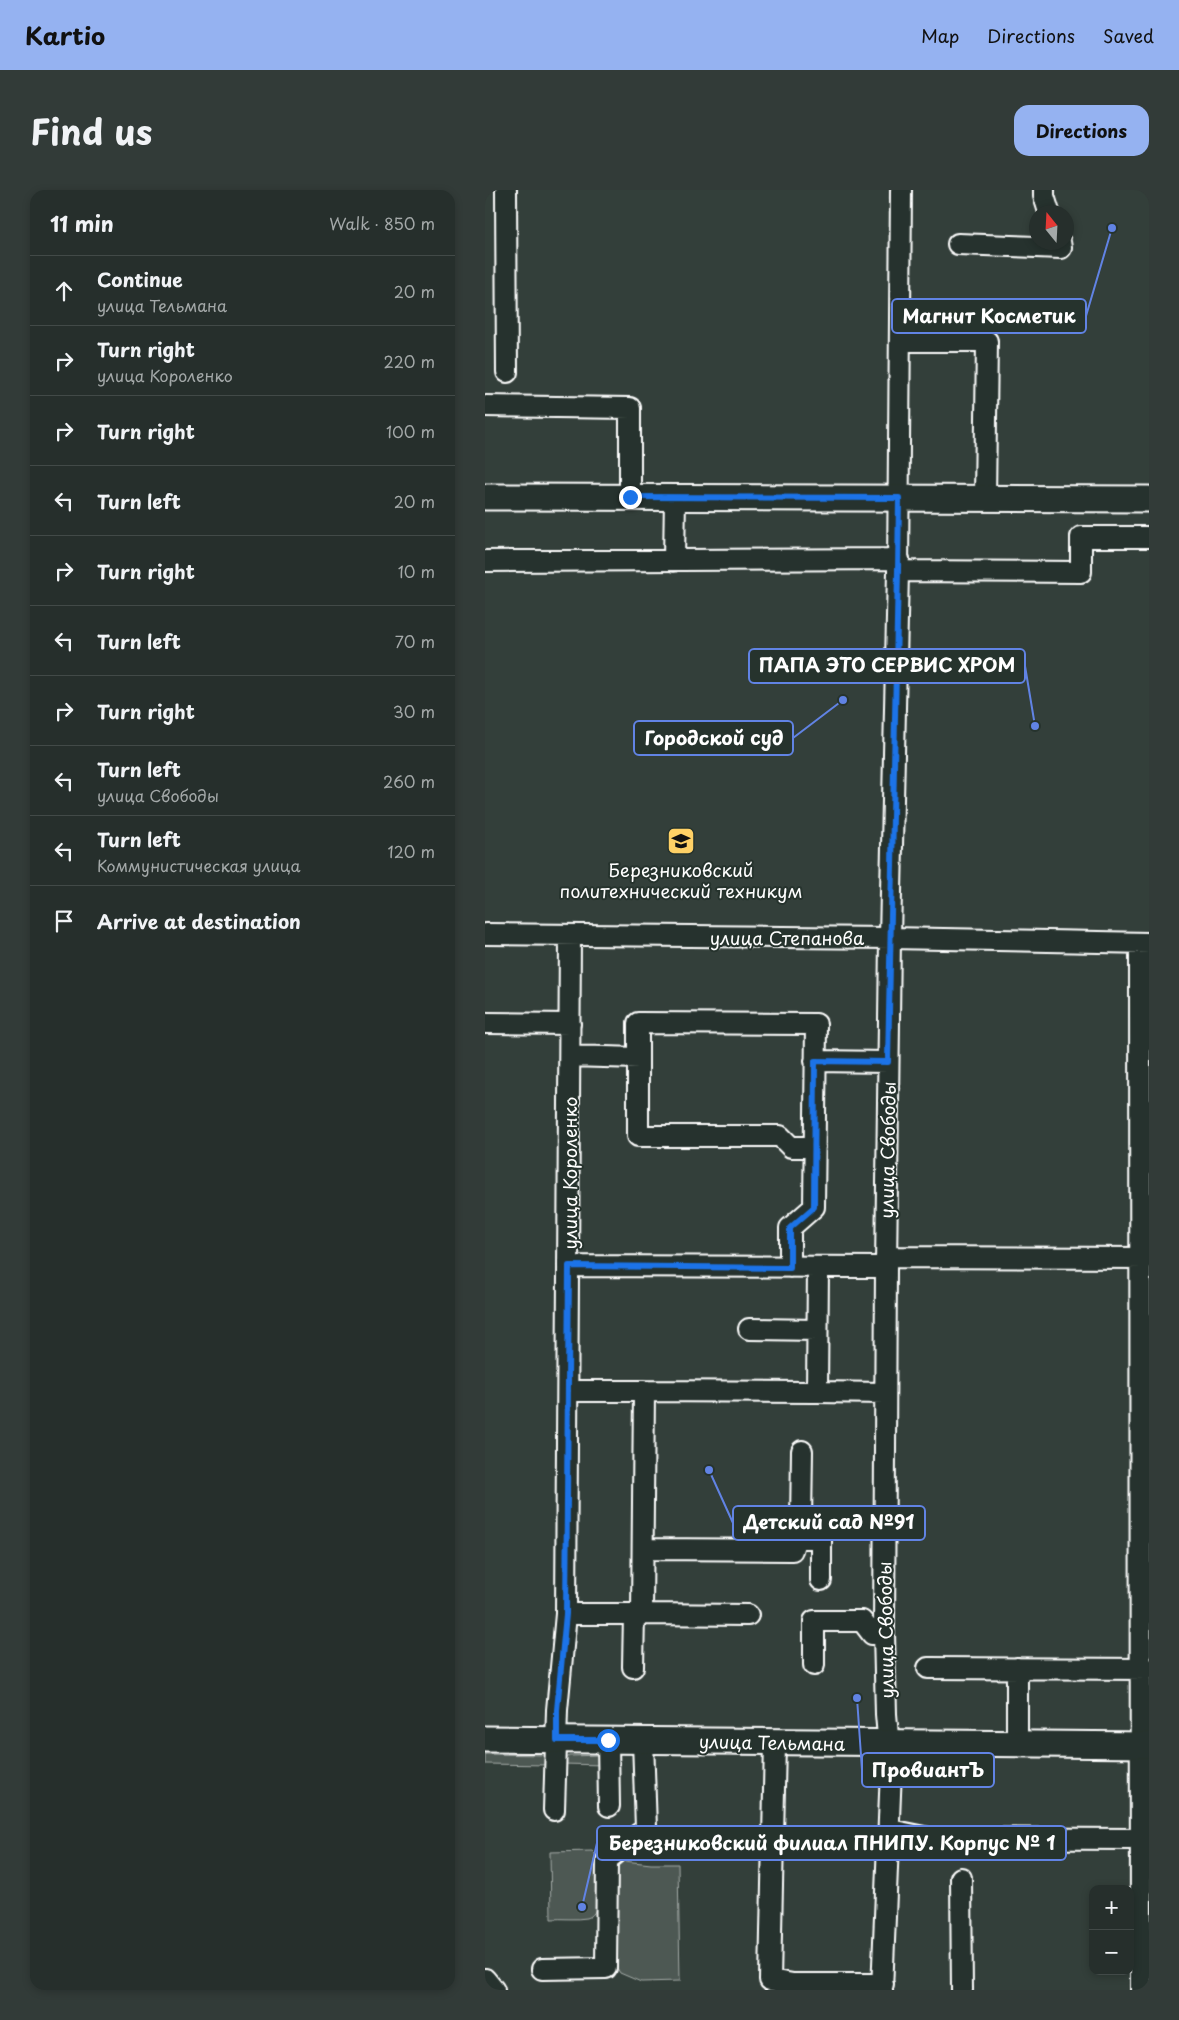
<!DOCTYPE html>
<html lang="en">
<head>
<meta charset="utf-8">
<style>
	body { margin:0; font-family:"Playpen Sans",sans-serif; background:#323b38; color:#f1f3f6 }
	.controls { position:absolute; right:15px; bottom:15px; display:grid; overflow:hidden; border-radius:10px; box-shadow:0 2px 8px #0003 }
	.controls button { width:45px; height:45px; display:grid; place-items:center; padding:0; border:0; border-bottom:1px solid #424a48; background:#262f2c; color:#f1f3f6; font:25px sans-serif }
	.compass { position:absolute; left:544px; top:15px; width:45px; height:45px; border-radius:50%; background:#262f2c; box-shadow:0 2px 8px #0003; rotate:342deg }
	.stop { position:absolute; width:15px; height:15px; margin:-11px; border:4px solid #1a73e8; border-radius:50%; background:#fff }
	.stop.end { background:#1a73e8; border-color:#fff; box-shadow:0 1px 5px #0008 }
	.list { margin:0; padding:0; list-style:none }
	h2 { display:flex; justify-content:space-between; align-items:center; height:65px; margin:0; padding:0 20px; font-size:21px }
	h2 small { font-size:16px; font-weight:400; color:#a4a9a9 }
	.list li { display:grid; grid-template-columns:32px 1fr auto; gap:15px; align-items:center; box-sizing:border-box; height:70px; padding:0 20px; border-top:1px solid #424a48 }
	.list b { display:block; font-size:19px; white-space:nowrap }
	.list p { margin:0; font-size:16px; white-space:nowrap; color:#a4a9a9 }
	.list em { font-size:16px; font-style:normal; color:#a4a9a9 }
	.icon { flex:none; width:28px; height:28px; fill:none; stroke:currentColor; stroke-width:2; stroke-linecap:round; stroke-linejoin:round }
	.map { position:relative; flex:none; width:664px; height:1800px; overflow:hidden; border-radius:15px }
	header { display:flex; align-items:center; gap:30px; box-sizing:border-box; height:70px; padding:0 25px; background:#95b2f1; color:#111 }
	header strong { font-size:24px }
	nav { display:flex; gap:28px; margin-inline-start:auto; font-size:18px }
	.intro { display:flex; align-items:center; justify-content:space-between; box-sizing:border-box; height:120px; padding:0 30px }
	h1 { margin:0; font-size:35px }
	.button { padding:12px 22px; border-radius:15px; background:#95b2f1; color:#111; font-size:18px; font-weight:700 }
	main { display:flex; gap:30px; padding:0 30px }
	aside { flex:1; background:#262f2c; border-radius:15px; box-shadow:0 2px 8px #0003 }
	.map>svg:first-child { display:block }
	.green { fill:#4d5853; stroke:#a6aca9 }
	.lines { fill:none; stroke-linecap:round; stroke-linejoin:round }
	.minor-casing { stroke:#fff; stroke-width:24 }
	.major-casing { stroke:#fff; stroke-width:29 }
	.minor { stroke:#26332d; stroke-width:20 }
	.major { stroke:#26332d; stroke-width:25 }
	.route { stroke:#1a73e8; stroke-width:6 }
	.labels { text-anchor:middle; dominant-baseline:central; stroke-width:4; stroke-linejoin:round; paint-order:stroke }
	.poi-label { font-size:18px; fill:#fff; stroke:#26332d }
	.street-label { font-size:18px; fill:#fff; stroke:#26332d }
	.leader { fill:none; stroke:#6183e4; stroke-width:2 }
	.callout-dot { fill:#6183e4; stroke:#26332d; stroke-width:2 }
	.callout { fill:#26332d; stroke:#6183e4; stroke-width:2 }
	.callout-label { font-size:19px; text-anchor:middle; font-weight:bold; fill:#fff }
</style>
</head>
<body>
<header>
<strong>Kartio</strong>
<nav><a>Map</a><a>Directions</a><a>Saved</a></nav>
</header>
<div class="intro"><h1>Find us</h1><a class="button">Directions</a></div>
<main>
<aside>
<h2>11 min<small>Walk · 850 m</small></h2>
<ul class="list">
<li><svg class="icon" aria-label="ahead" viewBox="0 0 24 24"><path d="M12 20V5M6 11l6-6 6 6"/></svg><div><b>Continue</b><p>улица Тельмана</p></div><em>20 m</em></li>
<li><svg class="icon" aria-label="right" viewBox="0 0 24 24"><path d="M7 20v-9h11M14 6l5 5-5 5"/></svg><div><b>Turn right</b><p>улица Короленко</p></div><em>220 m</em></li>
<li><svg class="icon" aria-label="right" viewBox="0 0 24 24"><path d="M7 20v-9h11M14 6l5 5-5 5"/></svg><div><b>Turn right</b></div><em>100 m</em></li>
<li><svg class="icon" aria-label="left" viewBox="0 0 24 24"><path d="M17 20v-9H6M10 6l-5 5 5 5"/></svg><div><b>Turn left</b></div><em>20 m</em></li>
<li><svg class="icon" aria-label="right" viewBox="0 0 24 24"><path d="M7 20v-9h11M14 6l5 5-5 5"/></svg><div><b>Turn right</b></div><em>10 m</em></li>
<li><svg class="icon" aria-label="left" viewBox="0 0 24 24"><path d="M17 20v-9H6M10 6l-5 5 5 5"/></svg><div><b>Turn left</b></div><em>70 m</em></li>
<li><svg class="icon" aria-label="right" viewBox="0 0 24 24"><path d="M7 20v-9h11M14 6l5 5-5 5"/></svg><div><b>Turn right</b></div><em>30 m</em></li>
<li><svg class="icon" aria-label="left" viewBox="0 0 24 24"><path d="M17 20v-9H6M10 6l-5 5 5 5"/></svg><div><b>Turn left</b><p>улица Свободы</p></div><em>260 m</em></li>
<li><svg class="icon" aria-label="left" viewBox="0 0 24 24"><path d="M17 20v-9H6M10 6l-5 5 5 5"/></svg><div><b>Turn left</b><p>Коммунистическая улица</p></div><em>120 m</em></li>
<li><svg class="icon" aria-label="arrive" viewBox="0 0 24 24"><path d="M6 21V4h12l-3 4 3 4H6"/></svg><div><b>Arrive at destination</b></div></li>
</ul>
</aside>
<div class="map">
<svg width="664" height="1800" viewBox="0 0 664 1800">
	<rect width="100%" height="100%" fill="#333f3a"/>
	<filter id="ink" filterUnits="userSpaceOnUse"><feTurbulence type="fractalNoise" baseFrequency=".02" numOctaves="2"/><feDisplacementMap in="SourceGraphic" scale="10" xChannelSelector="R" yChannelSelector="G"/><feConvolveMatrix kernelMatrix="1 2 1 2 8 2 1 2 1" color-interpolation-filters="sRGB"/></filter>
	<g filter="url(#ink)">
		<path class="green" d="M0,1564l57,1 7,10 -64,-1z
			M115,1565l4,10 -41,-1 1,-5 6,-3z
			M107,1661l8,8c-1,15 4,55 -13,59 -11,2 -25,0 -36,1l-1,-67z
			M130,1670l36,4h27l2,117 -39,1 -21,-9 -8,-13z"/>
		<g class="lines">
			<g class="minor-casing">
				<path id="minor" d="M21,0l1,182
					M559,0v6l5,16
					M473,54l103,4 -1,-6
					M415,151h87l-2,157
					M0,216l145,2v89
					M0,371l414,-2
					M189,371l1,-64
					M413,381l183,1v-35h68
					M0,744l405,4 259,5
					M655,753l1,1047
					M0,833l85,1
					M85,866l68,2
					M330,871l73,1
					M401,1067l263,1
					M83,1076l318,1
					M305,1077v-39l24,-21c1,-61 1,-122 2,-183l-178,-1v113h142l11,11h24
					M333,1078l-1,124 68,1
					M264,1139l68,1
					M159,1201l173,1
					M311,1348h25v42
					M158,1359l149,1 9,-29 1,-70
					M81,1424h76l2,-223h-76
					M157,1424l106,1
					M329,1475v-44h48l10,13 12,-1
					M148,1477l1,-53
					M443,1478l221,1
					M123,1550l1,66
					M290,1552l-5,238 23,4h90
					M532,1554v-76
					M69,1620l3,-100 9,-96 4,-678
					M405,1640l39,8 212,1
					M476,1688l1,112
					M57,1779l64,-1 1,-108 39,-32 -3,-87
					M0,1789l9,11
					M397,1800l9,-220 -5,-56 -2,-81 2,-366 4,-329 8,-367 3,-381"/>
			</g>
			<g class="major-casing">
				<path id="major" d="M0,307l664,2
					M0,1549l664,6"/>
			</g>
			<use href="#minor" class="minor"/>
			<use href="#major" class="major"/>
		</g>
	</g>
	<g class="lines" filter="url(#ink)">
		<path class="route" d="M123,1550h-51v-30l9,-96 3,-348 221,2v-40l24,-21 1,-146 73,1 10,-491 1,-73 -269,-1"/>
	</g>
	<defs>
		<g id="university-square" transform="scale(1.4375)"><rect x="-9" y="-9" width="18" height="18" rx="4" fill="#ffd166" stroke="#26332d"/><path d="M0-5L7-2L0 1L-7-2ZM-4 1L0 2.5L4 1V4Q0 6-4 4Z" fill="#111"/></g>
	</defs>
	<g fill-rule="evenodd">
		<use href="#university-square" x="196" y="651"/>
	</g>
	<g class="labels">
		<g class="poi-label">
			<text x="196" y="679">Березниковский<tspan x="196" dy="21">политехнический техникум</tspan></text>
		</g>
		<g class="street-label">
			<text x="302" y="747">улица Степанова</text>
			<text transform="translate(402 960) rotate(-89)">улица Свободы</text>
			<text transform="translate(84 983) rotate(-90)">улица Короленко</text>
			<text transform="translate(400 1440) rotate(-91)">улица Свободы</text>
			<text transform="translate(287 1552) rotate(1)">улица Тельмана</text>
		</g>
	</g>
	<path class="leader" d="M627 38L601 126M550 536L540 476M358 510L308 548M224 1280L248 1333M372 1508L377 1580M97 1717L112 1653"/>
	<g class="callout-dot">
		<circle cx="627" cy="38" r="5"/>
		<circle cx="550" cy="536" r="5"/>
		<circle cx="358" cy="510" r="5"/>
		<circle cx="224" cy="1280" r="5"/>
		<circle cx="372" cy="1508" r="5"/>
		<circle cx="97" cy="1717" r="5"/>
	</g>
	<g class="callout">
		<rect x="407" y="109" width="194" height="34" rx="5"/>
		<rect x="264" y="459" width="276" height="34" rx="5"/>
		<rect x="149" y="531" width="159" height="34" rx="5"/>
		<rect x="248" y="1316" width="192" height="34" rx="5"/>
		<rect x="377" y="1563" width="132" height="34" rx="5"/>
		<rect x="112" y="1636" width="469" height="34" rx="5"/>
	</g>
	<g class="callout-label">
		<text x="504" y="133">Магнит Косметик</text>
		<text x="402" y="482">ПАПА ЭТО СЕРВИС ХРОМ</text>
		<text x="229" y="555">Городской суд</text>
		<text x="344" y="1339">Детский сад №91</text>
		<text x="443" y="1587">ПровиантЪ</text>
		<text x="347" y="1660">Березниковский филиал ПНИПУ. Корпус № 1</text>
	</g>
</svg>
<div class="controls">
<button>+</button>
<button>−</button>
</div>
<svg class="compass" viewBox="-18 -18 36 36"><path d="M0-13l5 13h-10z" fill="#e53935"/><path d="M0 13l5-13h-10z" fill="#a4a9a9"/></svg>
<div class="stop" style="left:123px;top:1550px"></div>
<div class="stop end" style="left:145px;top:307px"></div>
</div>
</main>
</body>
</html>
